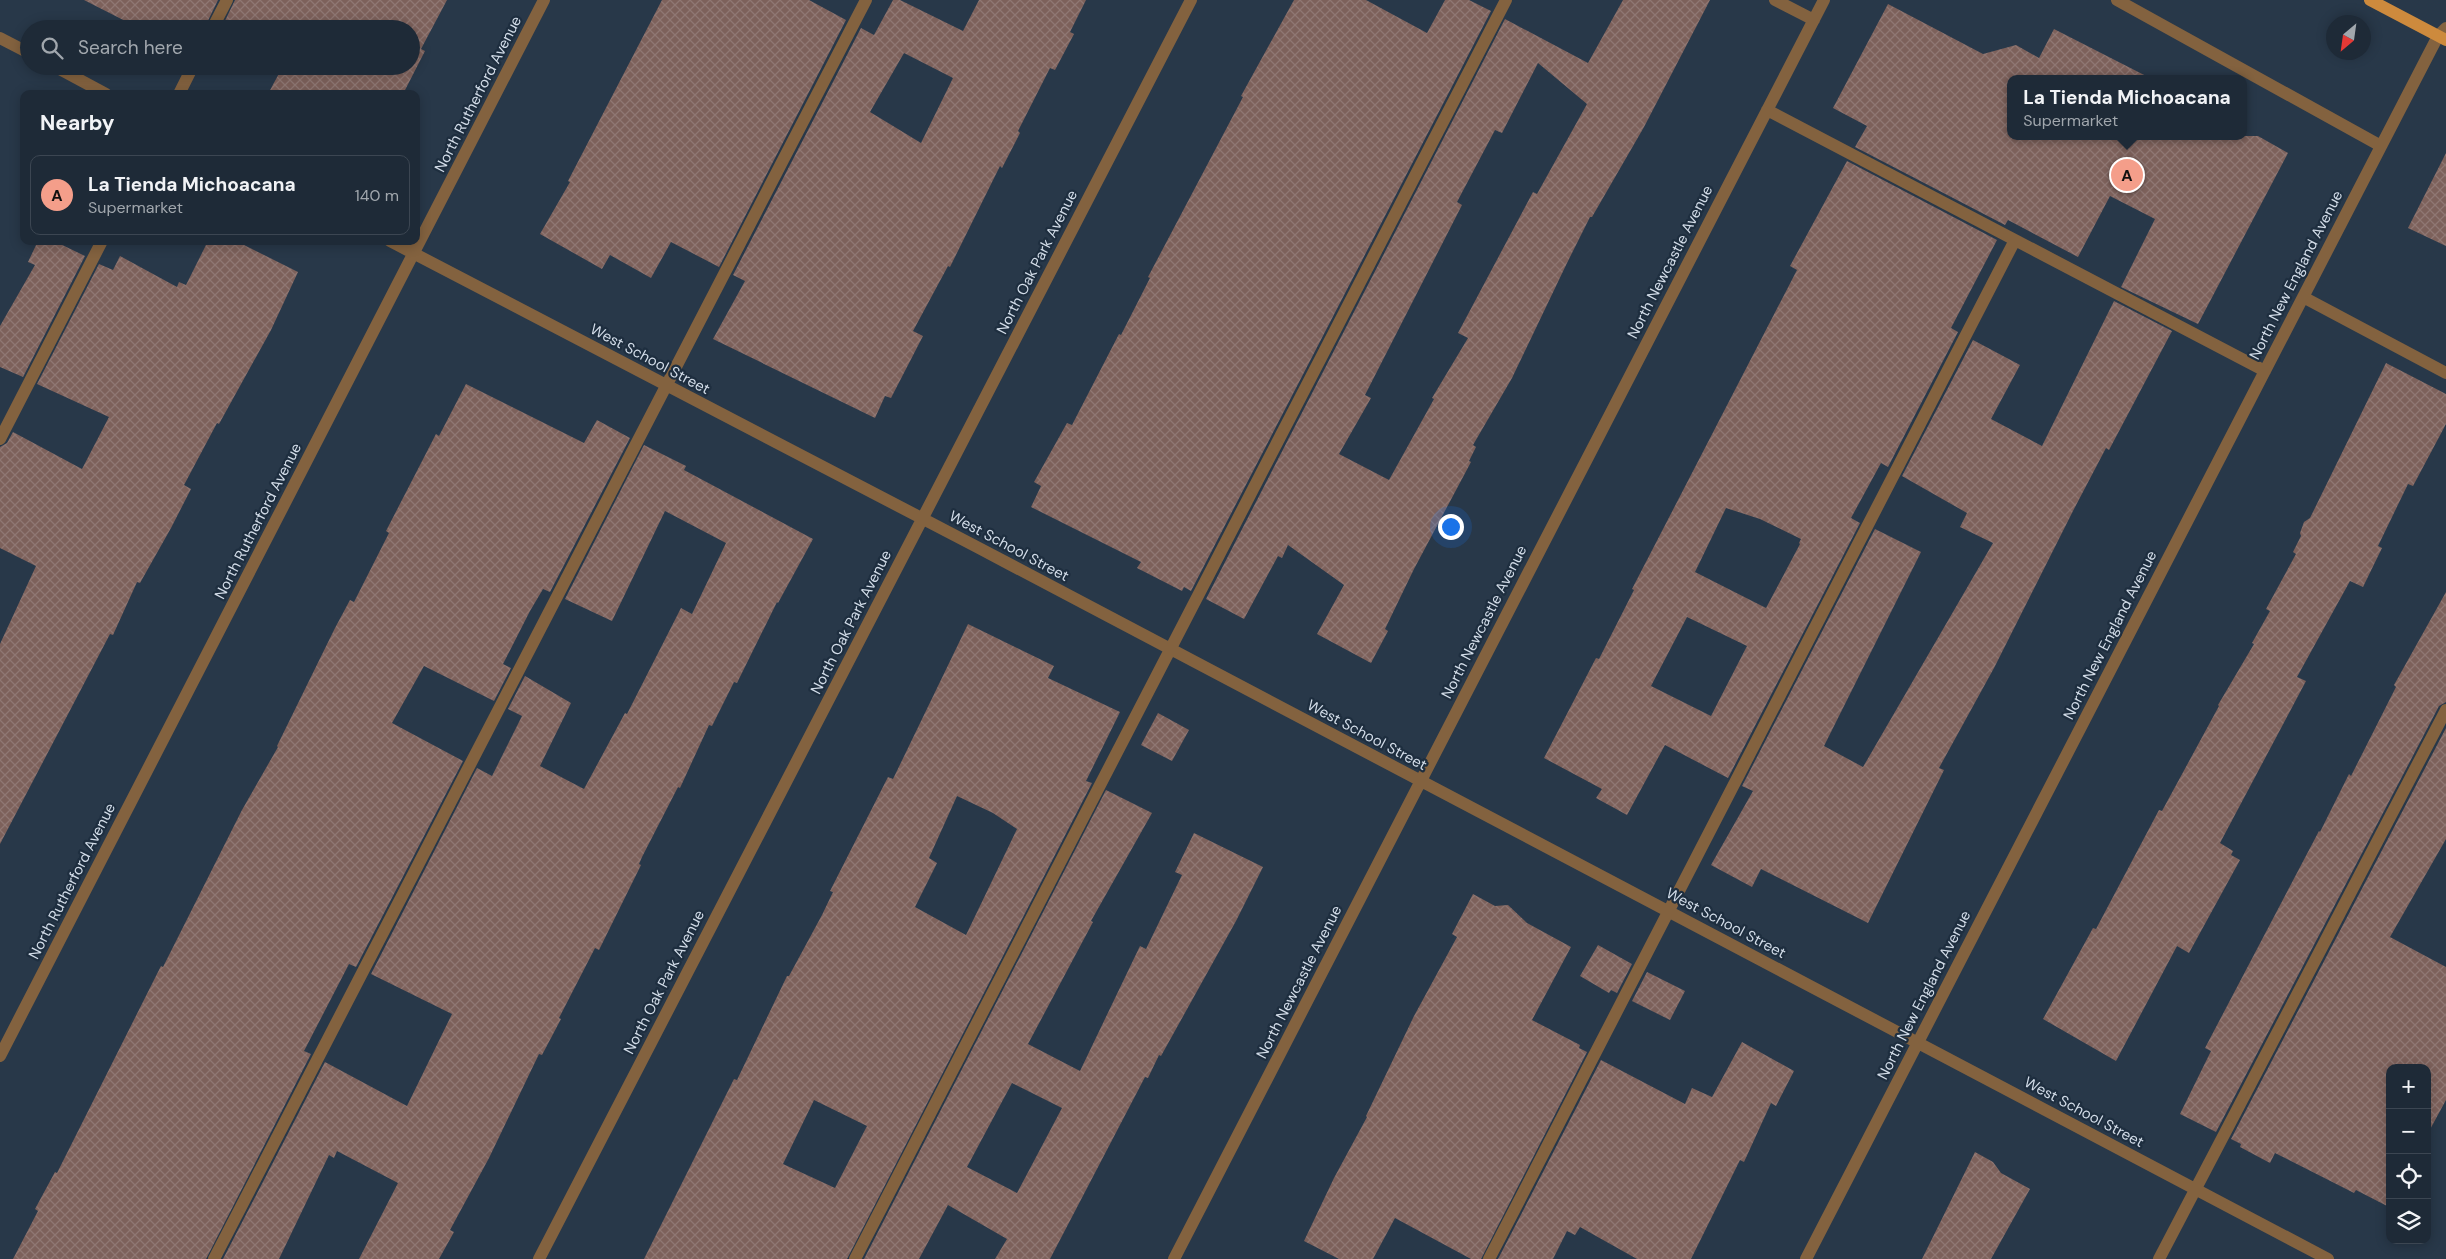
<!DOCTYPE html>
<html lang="en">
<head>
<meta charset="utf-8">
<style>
	body { margin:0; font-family:"DM Sans",sans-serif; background:#2b3642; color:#f1f3f6 }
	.controls { position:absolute; right:15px; bottom:15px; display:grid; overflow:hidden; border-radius:10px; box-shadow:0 2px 12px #0003 }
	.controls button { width:45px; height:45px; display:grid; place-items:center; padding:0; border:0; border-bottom:1px solid #3c4652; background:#1e2a37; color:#f1f3f6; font:25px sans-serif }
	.compass { position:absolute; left:2326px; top:15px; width:45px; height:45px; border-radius:50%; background:#1e2a37; box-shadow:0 2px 12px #0003; rotate:209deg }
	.you { position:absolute; left:1450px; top:526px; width:18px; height:18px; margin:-12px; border:4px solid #fff; border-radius:50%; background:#1a73e8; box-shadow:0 0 0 8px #1a73e833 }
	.badge { display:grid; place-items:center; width:32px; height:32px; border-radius:50%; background:#f49e8a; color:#111; font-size:16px; font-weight:700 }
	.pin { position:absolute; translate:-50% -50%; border:2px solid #fff; box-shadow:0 1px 5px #0006 }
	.popup { position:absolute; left:2007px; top:75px; width:240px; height:65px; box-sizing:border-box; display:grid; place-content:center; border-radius:10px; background:#1e2a37; filter:drop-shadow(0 1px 4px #0005); font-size:16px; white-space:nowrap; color:#a1a7ad }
	.popup b { font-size:19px; color:#f1f3f6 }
	.popup::after { content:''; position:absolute; left:50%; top:100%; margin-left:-10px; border:10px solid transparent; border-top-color:#1e2a37 }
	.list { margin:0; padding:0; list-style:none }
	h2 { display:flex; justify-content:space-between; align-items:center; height:65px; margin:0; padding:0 20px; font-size:21px }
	h2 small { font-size:16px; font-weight:400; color:#a1a7ad }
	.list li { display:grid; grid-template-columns:32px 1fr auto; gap:15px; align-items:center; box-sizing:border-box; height:80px; margin:0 10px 10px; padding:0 10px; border:1px solid #3c4652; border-radius:10px }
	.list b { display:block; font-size:19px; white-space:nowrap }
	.list p { margin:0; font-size:16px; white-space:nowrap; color:#a1a7ad }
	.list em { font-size:16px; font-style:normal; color:#a1a7ad }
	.icon { flex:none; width:28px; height:28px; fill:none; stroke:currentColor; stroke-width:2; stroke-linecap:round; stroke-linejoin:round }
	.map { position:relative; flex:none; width:2446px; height:1259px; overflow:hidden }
	.search { position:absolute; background:#1e2a37; box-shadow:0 2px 12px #0003; left:20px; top:20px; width:400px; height:55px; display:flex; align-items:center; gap:12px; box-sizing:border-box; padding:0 18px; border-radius:28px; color:#a1a7ad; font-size:19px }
	.panel { position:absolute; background:#1e2a37; box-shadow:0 2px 12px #0003; left:20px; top:90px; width:400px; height:155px; border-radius:10px }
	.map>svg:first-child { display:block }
	.building { fill:url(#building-cross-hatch); fill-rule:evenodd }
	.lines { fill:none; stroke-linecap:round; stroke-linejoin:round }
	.minor { stroke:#83623f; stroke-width:12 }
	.major { stroke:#cd8a3d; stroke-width:12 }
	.labels { text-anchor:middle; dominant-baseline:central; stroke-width:4.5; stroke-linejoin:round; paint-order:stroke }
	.street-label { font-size:15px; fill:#d2dce8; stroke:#1e2e3f }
</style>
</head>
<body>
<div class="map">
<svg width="2446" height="1259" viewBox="0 0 2446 1259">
	<defs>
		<pattern id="building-cross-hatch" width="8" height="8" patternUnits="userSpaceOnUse" patternTransform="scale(1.25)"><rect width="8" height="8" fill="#7d615b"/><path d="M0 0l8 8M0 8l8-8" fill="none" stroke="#8f7773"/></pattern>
	</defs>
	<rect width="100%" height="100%" fill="#283849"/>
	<path class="building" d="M84,0h134l-14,29h-63z
		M235,0h212l-26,49 4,2 -22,43h-135l15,-28h128v-37h-190z
		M662,0h147l37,20 -127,247 -48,-25 -20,36 -41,-23 -8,14 -62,-35 30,-52 -2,-1z
		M893,0h7l63,31 16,-31h107l-16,32 4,2 -19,36 -5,-2 -32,63 2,2 -18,35 -2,-2 -50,101 -2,-1 -35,65 10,5 -32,62 -6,-2 -10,22 -162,-79 32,-58 -12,-6 128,-247 13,7zM904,53l49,25 -32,65 -51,-31z
		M1294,0h72l61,33 18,-33h24l22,11 -300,580 -7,-4 -2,4 -45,-23 4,-6 -110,-55 10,-21 -7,-4 33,-59 5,2 47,-91 2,1 29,-57 -2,-1 95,-180 -2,-1z
		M1623,0h87l-66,127 -52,90h-2l-23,46 -55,115 -39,67 3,2 -7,14 2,1 -57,107 -29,60 3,2 -17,32 -54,-29 27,-49 -56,-40 -6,13 -4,-2 -34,63 -38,-20 299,-580 83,44zM1538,63l49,41 -50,90 -4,-2 -75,141 10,5 -36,60 2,1 -45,81 -50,-26 32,-56 -6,-3 97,-190 -5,-3 38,-72 7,3z
		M1888,4l95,50 33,-9 23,13 15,-29 98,50h-141v57h247l30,17 -90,171 -77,-37 34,-68 -45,-23 -32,61 -70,-37 -3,5 -150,-78 12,-21 -34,-18z
		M2446,153v93l-38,-18z
		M1847,161l150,79 -46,88 7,4 -70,135 -7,-4 -30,55 9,5 -132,255 -63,-33 -38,70 -31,-17 6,-9 -58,-31 52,-100 3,1 35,-69 -2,-1 165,-319 -7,-4zM1726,508l34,11 41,20 -2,4 1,1 -34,64 -71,-36zM1687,617l60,29 -36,70 -60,-30z
		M38,241h16l31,15 -62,121 -23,-10v-41l35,-61 -7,-3z
		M208,241h28l62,31 -27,58 -52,94 -2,-1 -33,62 7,4 -20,39 -31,55 -3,-1 -24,53 -3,-1 -110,210v-200l36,-78 -36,-18v-101l7,-4 6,-11 69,37 27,-52 -72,-33 62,-120 14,6 7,-14 57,31 2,-5 7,3z
		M2114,301l58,30 -63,119 -3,-2 -32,61 -80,159 -55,100 5,2 -76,153 -107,-54 -9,18 -41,-22 42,-74 -11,-5 133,-257 46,23 -97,194 39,21 130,-224 -33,-16 7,-14 -65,-37 71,-136 47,25 -29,54 51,27z
		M2386,363l60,31v30l-33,62 -5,-2 -30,62 4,2 -19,39 -13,-6 -53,96 9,4 -86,162 13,8 -2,4 9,5 -51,93 -12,-7 -61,115 -73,-42 50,-91 3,1 63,-119 3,1 57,-105 -1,-1 36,-61 -2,-1 18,-32 -4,-2 30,-55 -3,-2 8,-16 -1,-3 4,-11 6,-4z
		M466,384l118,59 13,-23 33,18 -80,154 -7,-3 -13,22 -27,53 8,4 -17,33 -70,-35 -32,57 71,38 -107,206 -7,-3 -45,87 7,3 -105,205h-193l25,-48 -3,-2 20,-37 2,1 104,-207 2,1 79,-157 36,-63 -1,-1 58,-118 15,-28 4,2 35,-69 -3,-2 50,-97 3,2z
		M644,445l42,21 -2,4 129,69 -35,64 -1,-1 -40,81 -3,-1 -22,44 -3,-1 -29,63 -2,-1 -36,70 -3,7 2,1 -42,85 -4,-2 -36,70 2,1 -19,36 -3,-1 -50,104 -39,72 4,2 -15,27h-80l39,-76 -61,-32 -3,7 -5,-3 -50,104h-56l102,-197 82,44 45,-92 -81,-40 106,-206 15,8 30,-60 -14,-7 17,-33 46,27 -31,63 44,23 41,-76 2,1 54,-106 11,6 34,-71 -61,-32 -53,110 -47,-22z
		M2446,592v110l-7,4 -223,426 -36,-18 31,-63 -6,-3 114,-217 1,1 29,-58 2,2 45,-89 -2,-2z
		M968,624l86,42 -6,12 72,34 -34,69 6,2 -245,476h-203l90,-180 3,1 50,-104h2l33,-61 11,-23 -3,-1 58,-114 5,2zM957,796l36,17 24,16 -51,106 -51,-28 22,-44 -8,-5zM814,1100l53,26 -32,62 -52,-24z
		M1158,713l31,17 -17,31 -31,-16z
		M2446,728v111l-56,98 56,30v133l-19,35v-67h-37l-1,139 -33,-17 -2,3 -79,-40 -5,10 -30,-16 1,-3 -10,-5z
		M1106,790l46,23 -61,108 2,1 -65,122 52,27 60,-125 6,3 36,-74 -7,-3 19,-39 69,34 -27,54 -75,135 -2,-1 -11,23 -3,-1 -95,182h-55l12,-20 -59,-34 -29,54h-55zM1012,1083l50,25 -45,85 -50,-26z
		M1473,894l22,12 13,-1 19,18 44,24 -39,73 48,25 -1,3 8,4 -106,207h-10l-76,-41 -22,41h-34l-35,-18 30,-63 33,-61 -1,-1 48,-100 43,-79 -5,-3z
		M1598,945l34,19 -15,29 -6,-3 -2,3 -29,-17z
		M1647,972l38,19 -15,29 -38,-19z
		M1742,1042l52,29 -18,35 -5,-3 -27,59 -4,-2 -49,99h-54l-57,-32 -5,8 -8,-4 -14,28h-55l103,-199 84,44 7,-16 20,9z
		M1975,1152l18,10 8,11 29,16 -39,70h-69z"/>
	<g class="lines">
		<path class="minor" d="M1775,0l39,20
			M2117,0l264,146
			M212,29l15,-29
			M0,38l29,15
			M54,66l52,28
			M179,94l14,-28
			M1767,110l498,261
			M390,241l587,306 1351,712
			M2303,297l143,76
			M0,439l102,-198
			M0,1056l544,-1056
			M214,1259l652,-1259
			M539,1259l652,-1259
			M855,1259l651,-1259
			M1174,1259l650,-1259
			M1489,1259l526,-1019
			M1806,1259l632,-1223 8,-8
			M2159,1259l287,-549"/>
		<path class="major" d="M2370,0l76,40"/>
	</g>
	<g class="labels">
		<g class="street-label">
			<text transform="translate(478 94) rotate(-63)">North Rutherford Avenue</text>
			<text transform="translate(1037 262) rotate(-63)">North Oak Park Avenue</text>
			<text transform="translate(1670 262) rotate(-63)">North Newcastle Avenue</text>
			<text transform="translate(2296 275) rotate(-63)">North New England Avenue</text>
			<text transform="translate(650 359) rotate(28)">West School Street</text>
			<text transform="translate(258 521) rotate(-63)">North Rutherford Avenue</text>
			<text transform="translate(1009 546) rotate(28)">West School Street</text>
			<text transform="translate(851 622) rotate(-63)">North Oak Park Avenue</text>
			<text transform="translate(1484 622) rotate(-63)">North Newcastle Avenue</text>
			<text transform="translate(2110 635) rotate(-63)">North New England Avenue</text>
			<text transform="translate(1367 735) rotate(28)">West School Street</text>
			<text transform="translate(72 881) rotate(-63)">North Rutherford Avenue</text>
			<text transform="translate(1726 923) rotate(28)">West School Street</text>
			<text transform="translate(664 982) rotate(-63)">North Oak Park Avenue</text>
			<text transform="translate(1299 982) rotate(-63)">North Newcastle Avenue</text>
			<text transform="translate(1924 995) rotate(-63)">North New England Avenue</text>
			<text transform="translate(2084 1112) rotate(28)">West School Street</text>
		</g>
	</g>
</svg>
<div class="controls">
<button>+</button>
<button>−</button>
<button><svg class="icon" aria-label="locate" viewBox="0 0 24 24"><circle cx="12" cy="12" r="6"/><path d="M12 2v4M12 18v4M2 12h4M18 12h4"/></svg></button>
<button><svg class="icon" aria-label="layers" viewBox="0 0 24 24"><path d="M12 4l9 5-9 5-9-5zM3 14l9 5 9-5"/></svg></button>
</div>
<svg class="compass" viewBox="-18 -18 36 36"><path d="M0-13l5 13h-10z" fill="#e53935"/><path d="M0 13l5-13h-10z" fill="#a1a7ad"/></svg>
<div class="you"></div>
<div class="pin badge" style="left:2127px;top:175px">A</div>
<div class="popup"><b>La Tienda Michoacana</b>Supermarket</div>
<div class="search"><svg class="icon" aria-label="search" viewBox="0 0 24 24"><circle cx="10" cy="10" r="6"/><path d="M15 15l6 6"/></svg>Search here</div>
<section class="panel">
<h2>Nearby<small></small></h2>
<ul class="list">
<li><span class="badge">A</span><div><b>La Tienda Michoacana</b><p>Supermarket</p></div><em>140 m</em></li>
</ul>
</section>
</div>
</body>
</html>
